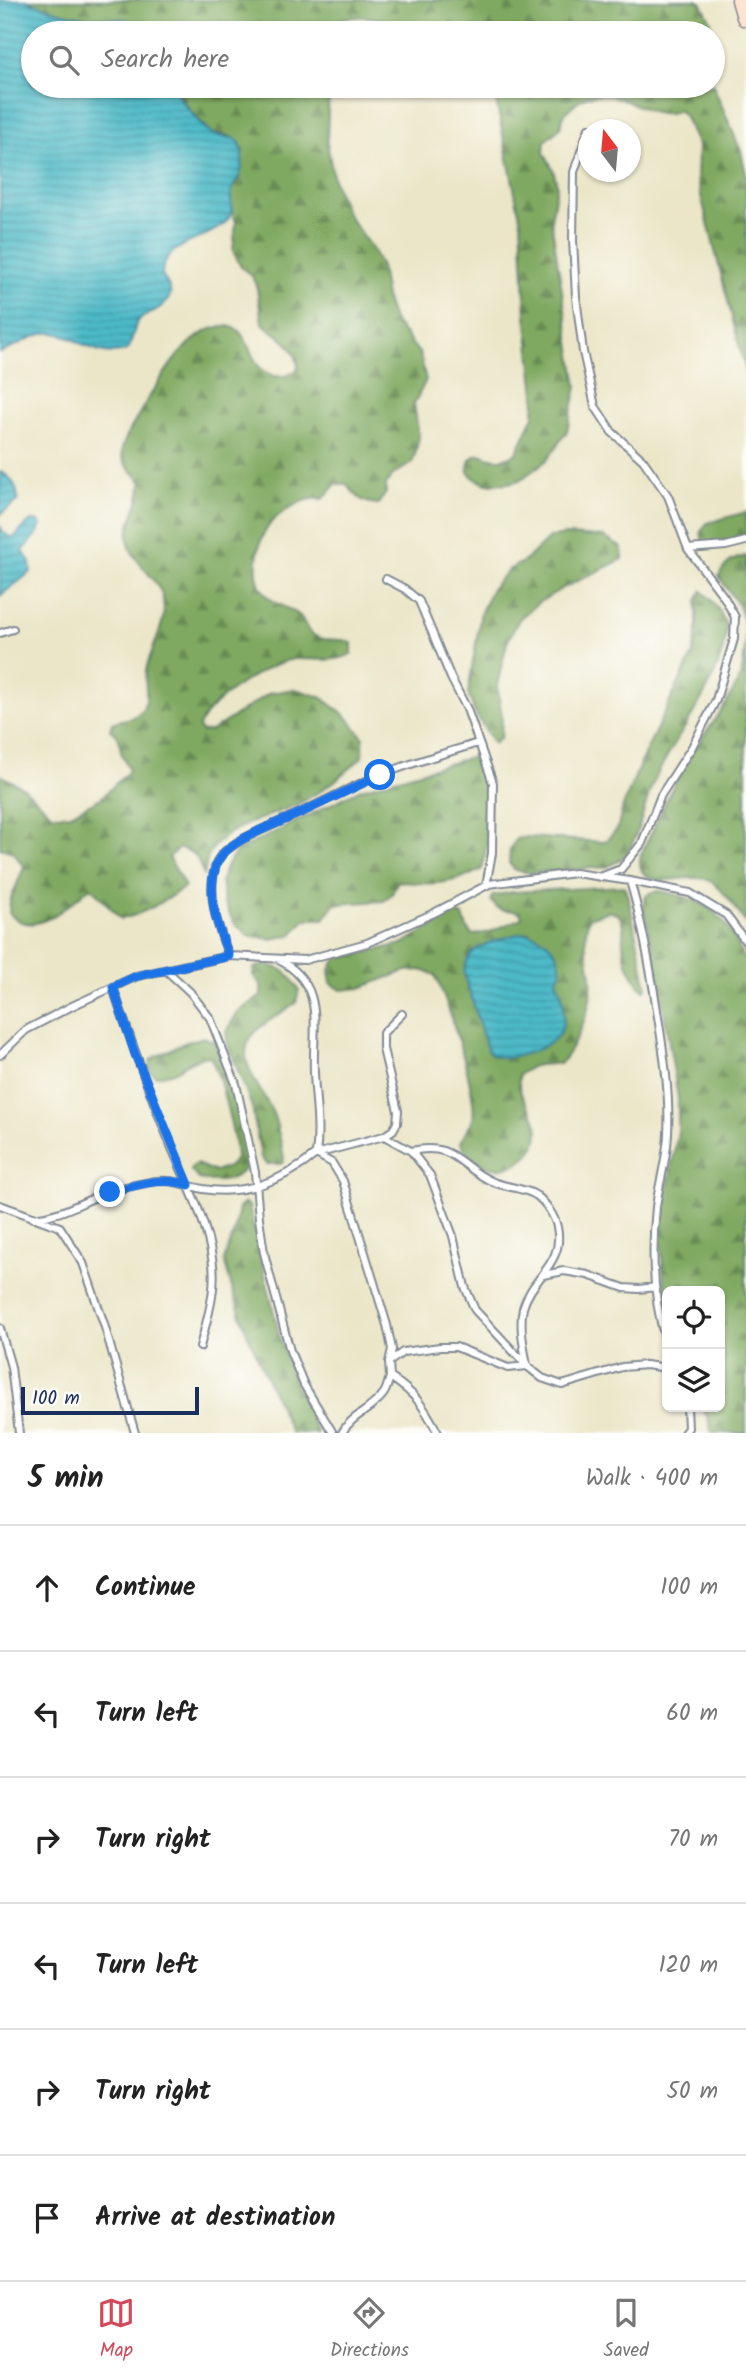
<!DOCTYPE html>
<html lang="en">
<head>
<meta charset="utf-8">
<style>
	body { margin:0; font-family:Kalam,sans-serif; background:#f6f6f6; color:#222 }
	.controls { position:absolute; right:21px; bottom:21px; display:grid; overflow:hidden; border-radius:10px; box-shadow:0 2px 5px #0004 }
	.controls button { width:63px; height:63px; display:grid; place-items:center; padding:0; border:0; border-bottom:2px solid #e0e0e0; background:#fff; color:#222; font:35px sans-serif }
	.compass { position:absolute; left:578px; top:119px; width:63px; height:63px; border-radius:50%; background:#fff; box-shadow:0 2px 5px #0004; rotate:344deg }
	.scale { position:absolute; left:21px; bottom:18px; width:178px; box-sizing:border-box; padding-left:7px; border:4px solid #1b2f5e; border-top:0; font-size:19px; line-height:24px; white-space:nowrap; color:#1b2f5e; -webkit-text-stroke:5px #fdfcf7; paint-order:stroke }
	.stop { position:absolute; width:21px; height:21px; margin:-16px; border:5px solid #1a73e8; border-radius:50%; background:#fff }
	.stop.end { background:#1a73e8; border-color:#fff; box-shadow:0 2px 7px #0008 }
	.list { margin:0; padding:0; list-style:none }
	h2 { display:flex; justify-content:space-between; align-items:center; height:91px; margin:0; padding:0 28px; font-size:30px }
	h2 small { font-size:23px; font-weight:400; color:#767676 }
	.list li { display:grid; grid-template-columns:46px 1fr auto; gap:21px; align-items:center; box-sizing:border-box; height:126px; padding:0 28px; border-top:2px solid #e0e0e0 }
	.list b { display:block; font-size:26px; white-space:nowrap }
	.list em { font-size:23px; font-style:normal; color:#767676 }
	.icon { flex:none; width:38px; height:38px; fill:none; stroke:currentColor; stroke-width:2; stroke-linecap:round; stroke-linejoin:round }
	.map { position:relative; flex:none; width:746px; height:1433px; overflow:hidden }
	.search { position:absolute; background:#fff; box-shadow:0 2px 5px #0004; left:21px; right:21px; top:21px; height:77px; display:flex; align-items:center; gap:18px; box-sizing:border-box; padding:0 24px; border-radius:38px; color:#767676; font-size:26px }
	.sheet { height:847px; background:#fff }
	nav { display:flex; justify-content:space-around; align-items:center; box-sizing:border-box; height:98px; border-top:2px solid #e0e0e0; background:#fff; font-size:19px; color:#767676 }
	nav a { display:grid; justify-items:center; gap:4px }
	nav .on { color:#d1495b }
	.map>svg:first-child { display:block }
	.forest { fill:url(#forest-firs); stroke:#4d6c5f; stroke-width:2 }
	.water { fill:url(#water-rules); stroke:#347493; stroke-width:2 }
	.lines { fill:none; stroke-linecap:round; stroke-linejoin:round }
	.service-casing { stroke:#838a93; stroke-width:10 }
	.secondary-casing { stroke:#838a93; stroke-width:21 }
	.service { stroke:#fff; stroke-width:6 }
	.secondary { stroke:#fde4d0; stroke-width:18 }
	.route { stroke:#1a73e8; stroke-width:9 }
</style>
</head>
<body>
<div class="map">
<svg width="746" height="1433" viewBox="0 0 746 1433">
	<defs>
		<pattern id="forest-firs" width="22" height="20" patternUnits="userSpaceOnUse" patternTransform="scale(1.75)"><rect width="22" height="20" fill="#7fa960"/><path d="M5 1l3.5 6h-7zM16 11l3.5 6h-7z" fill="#678a52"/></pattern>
		<pattern id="water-rules" width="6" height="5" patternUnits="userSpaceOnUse" patternTransform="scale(1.75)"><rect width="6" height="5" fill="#4dbac8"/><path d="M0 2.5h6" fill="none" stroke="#3f98a6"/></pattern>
	</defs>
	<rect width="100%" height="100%" fill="#fdfcf7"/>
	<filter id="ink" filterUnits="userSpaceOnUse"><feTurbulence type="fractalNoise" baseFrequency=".0143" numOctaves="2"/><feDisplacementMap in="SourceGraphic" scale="14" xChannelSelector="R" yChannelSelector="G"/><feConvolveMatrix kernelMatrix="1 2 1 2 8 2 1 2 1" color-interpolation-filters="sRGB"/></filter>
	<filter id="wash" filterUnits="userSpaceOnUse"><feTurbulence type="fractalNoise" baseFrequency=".00686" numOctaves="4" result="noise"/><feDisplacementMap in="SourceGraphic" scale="28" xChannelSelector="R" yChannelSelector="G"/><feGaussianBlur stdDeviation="1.57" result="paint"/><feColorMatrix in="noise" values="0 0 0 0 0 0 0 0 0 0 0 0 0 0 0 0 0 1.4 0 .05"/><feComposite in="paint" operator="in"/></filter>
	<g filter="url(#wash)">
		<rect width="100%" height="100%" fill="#ebe6c8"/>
		<path class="forest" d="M25,0h671l5,2 10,19v12h-292c-22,-11 -61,-25 -85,-10l-2,10h-183c-29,-21 -32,-11 -61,-15 -22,-3 -44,-9 -63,-18z
			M713,85l28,66 5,23v198l-49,-192 1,-34 -14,-31 -6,-5c-30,16 -67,-34 -101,-8 -10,8 -15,13 -17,26l-15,13 -1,12 9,16 4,16 -6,35 26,167 -10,44 -20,29 -27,20 -12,3 -22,1 -12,-6 -6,-6c0,-11 1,-15 12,-18 15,7 21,7 36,0l18,-38 1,-21 -9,-80 -5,-93 -25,-121 3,-15z
			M172,86h157l-2,56 7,40 12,30 28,40 7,15 6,36 6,17 27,34 6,26 -12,24 5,33 -4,18 -3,8 -19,12 -7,9v9l-8,11c-16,-1 -22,-7 -31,-20h-11l-13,15c-18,-4 -46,14 -56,29 -10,15 -15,48 -4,63 10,14 24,15 36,24 8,7 4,17 21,23 11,4 22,-1 32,5v10c-14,11 -41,5 -58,6 -25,3 -88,43 -95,68l3,5 9,-1 59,-38 25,-4 26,8 25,19 17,21 -1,20c-19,19 -36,32 -60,45 -28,15 -77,22 -93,52 -3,6 -3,15 -5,21 -6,-16 -7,-23 -25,-27l-10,9 16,30c-20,13 -40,27 -64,32l-30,-32c-21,16 -56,55 -82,26l1,-12 14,-34 -11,-15 -13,-4v-73l24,13 29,27 18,-1 30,-16 28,-27c-2,-6 -4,-10 -7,-16 -4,-12 0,-18 -12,-25l2,-7c9,-4 22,-3 29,-12 10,-12 2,-28 5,-41 6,-27 25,-50 15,-78 -8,-18 -32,-33 -33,-54 0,-21 14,-34 13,-57 -9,-10 -20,-17 -19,-31 2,-16 46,-84 58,-97 9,-9 21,-21 34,-25 25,-7 30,8 38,26 8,21 28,30 46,15 0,-23 -20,-33 -36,-46l-5,-35 -5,-12 -11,-9 -8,-16 3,-29 -5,-13v-18l8,-13 3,-13v-15l-12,-14 -17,-2 -19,-19z
			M746,512v25l-37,7 -7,-5 -1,-8 6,-8z
			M565,535l39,2 18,11 1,11 -60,29 -25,15 -19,16 -12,24 -10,43 5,30 -1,21 -7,7 -20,-33 -6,-18 13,-81 11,-24 16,-18 18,-10 23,-22z
			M746,556v367c-10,-13 -20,-31 -34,-41 -19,-12 -58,9 -70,-11 -7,-13 5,-28 10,-39 11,-25 21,-49 35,-72 16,-25 37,-49 50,-76 8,-16 9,-39 8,-57 -4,-25 -15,-31 -26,-51 6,-13 13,-17 27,-20z
			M702,591c11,10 25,25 24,41 -4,50 -51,103 -72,149 -10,22 -13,49 -26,71 -4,7 -13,11 -21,15l-77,6 -15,-3 -6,-7 1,-14 6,-10 12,-2 76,5 13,-12 6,-24 20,-49 50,-103 4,-21v-32z
			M472,757l16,30 1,48 -7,34c-28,15 -53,17 -84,12l-6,13 -8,7 -49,3 -11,15h-18l-15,16 -20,4 -22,-3 -15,-13 -10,-20 -3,-23 6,-15 10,-14 124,-62z
			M624,886l5,14 18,88 -3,2c-12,-13 -20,-29 -21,-47 -1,-13 3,-15 -4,-28l-10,-4 -20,7c-8,26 0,35 2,59 3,27 -13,65 -30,86 -21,4 -23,-3 -42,12 -3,23 13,30 18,50 8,27 -31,53 -54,40 -10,-5 -18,-11 -22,-22 2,-9 9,-15 12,-25 5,-25 -26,-117 -38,-143l-14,-5 -15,1 -46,17 -19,2 -10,-7 -2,-11 4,-9 6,-6 17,-2 46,-11 53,-32 8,4 4,12 5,7 18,-3 32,-14 -2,-6c-13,-3 -22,1 -29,-12l1,-4 20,-4z
			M660,891c51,9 67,25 86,72v470h-34l-5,-17 -6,-9h19v-116h-53v13l-4,-29 -2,-37 3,-33 14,-73v-34l-21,-129 -14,-62 3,-11 7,-4z
			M262,965c20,1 27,8 37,25l-3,13c-13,10 -29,17 -40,28 -28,27 11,61 19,88 2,7 9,35 9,42l-3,3h-15l-5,-7 -9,-50 -24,-62 -2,-13 12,-20 23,-16v-11l-8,-10 1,-7z
			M204,1037l11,5c16,38 33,82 33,124 -17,17 -27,17 -49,13l-8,-8 1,-4 5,-3 18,8 13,-5 8,-8c0,-14 -3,-26 -6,-39 -6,-23 -9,-43 -20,-64 -15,2 -21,6 -32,14 -6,4 -16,5 -23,6l-6,-8 2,-9 33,-16z
			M245,1203l4,3 32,137 13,38 23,52h-26l-44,-100 -14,-41 -9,-32 11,-31 4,-21z"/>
		<path class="water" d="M0,0h25l34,12 27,6 39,1 24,14h-116v53h139c5,10 32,44 41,48 10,5 19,0 27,9 3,12 4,27 -3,37 -2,5 -4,5 -5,10 -3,8 2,18 -2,26 -13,25 -67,23 -68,58 2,5 7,11 8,16 3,16 -23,23 -33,31l-8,27 -4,3c-33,9 -56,-22 -79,-18 -16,3 -31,14 -46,20z
			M0,472c12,4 18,16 18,29l-18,14z
			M31,521l8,1 2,3 -3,8 -15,18 7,11 1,10 -31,24v-70l4,7 9,5z
			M525,933c21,3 34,17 36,37l-5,10c0,3 3,6 4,10 4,9 5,28 2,38 -5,19 -50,34 -67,28 -6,-2 -8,-7 -10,-13l-21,-70c2,-22 15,-27 34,-33 9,-3 17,-6 27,-7z"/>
	</g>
	<g filter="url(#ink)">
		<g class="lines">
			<g class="service-casing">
				<path id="service" d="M589,128l-15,44 -1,68 3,57 7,55 12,54 17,26 31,28 25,36 20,53 36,48 11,20 -1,22 -18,61 -24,47 -31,48 -19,48 -21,26 -21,8
					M688,549l38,-3 20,-5
					M386,579l19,10 14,12 32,77 16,31 26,74 -1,70 -6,33
					M0,633l13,-4
					M630,881c13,44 21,90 28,136 6,38 12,78 10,117 -1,25 -9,49 -12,73 -5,46 -3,94 11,138
					M229,956c-11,-28 -24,-64 -12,-94 9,-22 70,-42 91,-53 24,-11 48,-25 73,-34 32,-13 65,-22 97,-32
					M166,970l24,22 20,26 26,66 19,88 4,46 5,35 26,98 14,34 29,48
					M113,987c18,55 37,108 59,161 15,36 34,71 40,110 6,30 -5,61 -12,89
					M0,1055l26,-25 46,-24 65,-30 92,-20 76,4 62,-17 67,-30 55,-29 86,-11 55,8 60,12 36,22 20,27
					M384,1136l27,15 19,24 23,61 12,51 10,23 52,56 15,12 20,7 60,-18 24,-2 21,3
					M411,1151c44,-9 46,14 80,30 14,7 33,6 46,15 9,7 18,21 20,31 8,37 -25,49 -34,81 -4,18 1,40 4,58l-19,2 -52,-21h-16l-37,5 -14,10 1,15c26,17 33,28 48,56
					M316,1154l16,9 11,18 44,144 5,24 -3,13
					M316,1154l68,-18 9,-6 4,-7 1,-12 -15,-62v-16l19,-19
					M0,1205l60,22 23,36 21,61 31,109
					M33,1218c31,-3 47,-16 76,-26 13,-5 28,-7 41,-10 22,-4 33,3 53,7 41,7 82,-9 113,-35 4,-27 -1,-55 -2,-82 -2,-44 13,-87 -35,-112
					M543,1275l21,-4 24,4 36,13 15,1 16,-2
					M0,1328l11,39 8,66
					M342,1433c9,-18 31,-23 42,-40 3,-4 4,-11 6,-16
					M684,1433l4,-5 -1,-21"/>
			</g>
			<g class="secondary-casing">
				<path id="secondary" d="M741,0l5,17"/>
			</g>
			<use href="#service" class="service"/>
			<use href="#secondary" class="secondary"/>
		</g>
	</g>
	<g class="lines" filter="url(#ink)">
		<path class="route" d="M110,1192c26,-7 52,-16 79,-7l-54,-131 -22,-67 24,-11 92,-20c-11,-28 -24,-63 -12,-93 9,-23 60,-39 81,-49 28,-13 55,-26 82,-39"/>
	</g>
</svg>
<div class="controls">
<button><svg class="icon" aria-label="locate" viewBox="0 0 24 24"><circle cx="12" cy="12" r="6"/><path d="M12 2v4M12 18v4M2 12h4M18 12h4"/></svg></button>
<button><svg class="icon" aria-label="layers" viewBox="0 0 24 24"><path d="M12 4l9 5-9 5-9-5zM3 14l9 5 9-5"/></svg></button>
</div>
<svg class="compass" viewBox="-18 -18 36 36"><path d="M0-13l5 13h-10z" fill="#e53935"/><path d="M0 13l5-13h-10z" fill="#767676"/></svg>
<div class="scale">100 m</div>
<div class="stop" style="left:380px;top:775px"></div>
<div class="stop end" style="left:110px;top:1192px"></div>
<div class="search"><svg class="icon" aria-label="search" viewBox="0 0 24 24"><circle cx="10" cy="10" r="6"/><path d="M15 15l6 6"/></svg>Search here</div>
</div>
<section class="sheet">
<h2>5 min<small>Walk · 400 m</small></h2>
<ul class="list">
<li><svg class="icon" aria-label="ahead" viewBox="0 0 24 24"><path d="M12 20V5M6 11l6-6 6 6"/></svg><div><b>Continue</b></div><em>100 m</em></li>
<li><svg class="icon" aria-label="left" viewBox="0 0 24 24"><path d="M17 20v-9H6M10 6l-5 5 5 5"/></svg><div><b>Turn left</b></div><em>60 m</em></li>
<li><svg class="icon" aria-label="right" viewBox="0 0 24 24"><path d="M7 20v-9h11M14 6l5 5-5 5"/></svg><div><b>Turn right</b></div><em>70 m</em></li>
<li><svg class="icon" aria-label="left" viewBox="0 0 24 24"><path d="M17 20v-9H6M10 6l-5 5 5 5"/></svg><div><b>Turn left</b></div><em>120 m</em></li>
<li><svg class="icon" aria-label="right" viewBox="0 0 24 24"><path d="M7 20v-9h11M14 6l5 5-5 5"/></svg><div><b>Turn right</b></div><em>50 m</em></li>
<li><svg class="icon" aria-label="arrive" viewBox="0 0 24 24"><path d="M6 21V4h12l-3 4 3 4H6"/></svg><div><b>Arrive at destination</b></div></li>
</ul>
</section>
<nav>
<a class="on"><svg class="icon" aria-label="map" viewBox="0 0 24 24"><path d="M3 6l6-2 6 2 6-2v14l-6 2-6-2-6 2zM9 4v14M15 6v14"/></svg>Map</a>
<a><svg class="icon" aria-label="directions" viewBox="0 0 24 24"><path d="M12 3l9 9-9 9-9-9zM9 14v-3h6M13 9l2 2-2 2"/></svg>Directions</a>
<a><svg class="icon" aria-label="saved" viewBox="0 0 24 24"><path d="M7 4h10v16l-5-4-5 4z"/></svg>Saved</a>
</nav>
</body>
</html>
